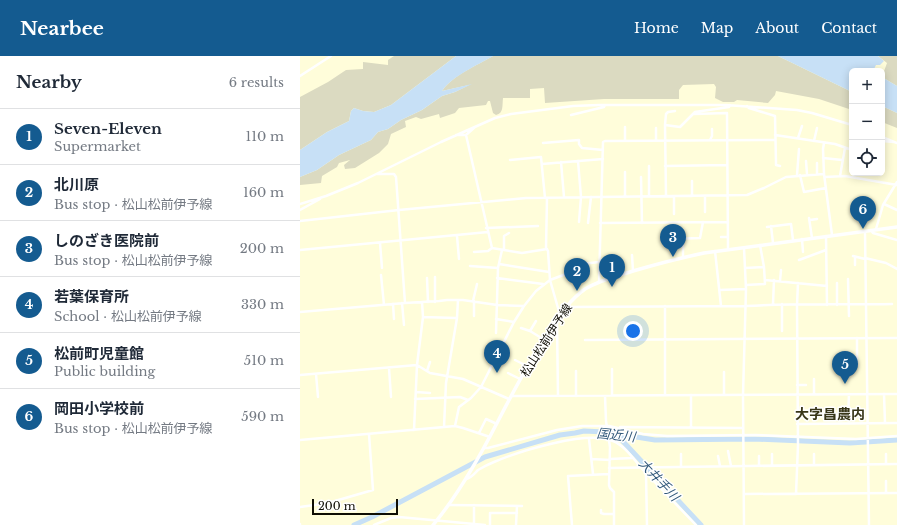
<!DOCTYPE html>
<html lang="en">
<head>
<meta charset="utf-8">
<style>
	body { margin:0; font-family:"Libre Baskerville","Noto Sans JP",serif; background:#f2f2f3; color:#1f2937 }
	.controls { position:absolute; right:12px; top:12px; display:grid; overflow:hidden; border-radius:6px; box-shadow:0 2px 10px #0003 }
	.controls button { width:36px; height:36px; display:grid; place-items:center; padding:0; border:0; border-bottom:1px solid #e0e1e3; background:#fff; color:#1f2937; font:20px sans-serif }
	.scale { position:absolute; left:12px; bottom:10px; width:86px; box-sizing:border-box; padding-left:4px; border:2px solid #0e0d03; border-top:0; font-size:11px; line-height:14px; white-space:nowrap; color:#0e0d03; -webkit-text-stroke:3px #fff; paint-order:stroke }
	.you { position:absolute; left:333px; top:275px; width:14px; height:14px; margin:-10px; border:3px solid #fff; border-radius:50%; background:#1a73e8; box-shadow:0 0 0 6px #1a73e833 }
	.badge { display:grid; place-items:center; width:26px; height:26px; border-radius:50%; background:#145b90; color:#fff; font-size:13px; font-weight:700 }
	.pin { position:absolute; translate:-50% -33px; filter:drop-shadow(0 1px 2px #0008) }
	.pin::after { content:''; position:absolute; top:21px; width:14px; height:12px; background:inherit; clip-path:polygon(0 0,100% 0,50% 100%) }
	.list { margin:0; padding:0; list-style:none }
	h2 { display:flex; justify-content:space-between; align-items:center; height:52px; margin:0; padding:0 16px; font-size:17px }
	h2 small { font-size:13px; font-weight:400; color:#747a83 }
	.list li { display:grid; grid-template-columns:26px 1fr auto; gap:12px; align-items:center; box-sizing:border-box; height:56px; padding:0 16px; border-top:1px solid #e0e1e3 }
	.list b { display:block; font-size:15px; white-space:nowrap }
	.list p { margin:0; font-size:13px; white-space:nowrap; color:#747a83 }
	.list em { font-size:13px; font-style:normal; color:#747a83 }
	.icon { flex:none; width:22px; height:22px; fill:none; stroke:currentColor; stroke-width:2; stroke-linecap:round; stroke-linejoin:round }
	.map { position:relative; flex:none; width:597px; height:469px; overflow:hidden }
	header { display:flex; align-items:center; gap:24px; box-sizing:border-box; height:56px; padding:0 20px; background:#145b90; color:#fff }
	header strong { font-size:19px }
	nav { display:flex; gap:22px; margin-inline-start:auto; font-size:14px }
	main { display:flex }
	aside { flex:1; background:#fff }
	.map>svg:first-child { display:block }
	.green { fill:#dbdac1 }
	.water { fill:#c7e0f6 }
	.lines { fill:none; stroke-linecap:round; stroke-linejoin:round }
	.river { stroke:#c7e0f6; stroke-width:5 }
	.street { stroke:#fff; stroke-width:2.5 }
	.secondary { stroke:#fff; stroke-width:3.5 }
	.labels { text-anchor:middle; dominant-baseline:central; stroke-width:3; stroke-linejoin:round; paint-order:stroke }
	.street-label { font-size:12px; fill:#0e0d03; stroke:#fff }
	.water-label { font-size:13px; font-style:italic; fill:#31587a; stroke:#fff }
	.quarter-label { font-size:14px; font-weight:bold; fill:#383618; stroke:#fff }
</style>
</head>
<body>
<header>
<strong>Nearbee</strong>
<nav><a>Home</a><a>Map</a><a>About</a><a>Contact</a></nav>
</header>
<main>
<aside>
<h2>Nearby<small>6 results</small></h2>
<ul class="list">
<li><span class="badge">1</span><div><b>Seven-Eleven</b><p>Supermarket</p></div><em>110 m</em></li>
<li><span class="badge">2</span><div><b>北川原</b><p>Bus stop · 松山松前伊予線</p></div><em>160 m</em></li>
<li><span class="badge">3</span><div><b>しのざき医院前</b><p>Bus stop · 松山松前伊予線</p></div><em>200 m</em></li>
<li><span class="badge">4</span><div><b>若葉保育所</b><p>School · 松山松前伊予線</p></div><em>330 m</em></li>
<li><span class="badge">5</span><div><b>松前町児童館</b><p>Public building</p></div><em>510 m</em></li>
<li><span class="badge">6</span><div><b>岡田小学校前</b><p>Bus stop · 松山松前伊予線</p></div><em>590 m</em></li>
</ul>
</aside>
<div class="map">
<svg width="597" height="469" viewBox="0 0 597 469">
	<rect width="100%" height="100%" fill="#fffdda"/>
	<path class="green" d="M94,0h62l-65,49 -17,7 -11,-1 -9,-3 -3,3 -2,10 -22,11 -27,18v-53l28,-15 18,-12 17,-1v-7l25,3v-5z
		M193,0h285l74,36v18l-33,-11 -43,-8 -1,4 -7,8 -31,-3 -3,2h-11l-8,-4 1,-11 -2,-3 -31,1 -4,5v9h-75l-59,4 -1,-15 -14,1v9h-27c-1,8 1,15 -7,17l-3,-2 -3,-12h-2l-2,4 -27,3 -4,5 -15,5 -1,-4 -18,5 -5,-2 -11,4 1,6 -15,7 -3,10 -9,9 -24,15 -10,1 -1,-4 6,-5 -11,3 -2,4 -15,9 -1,7 -21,2v-8l17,-7 22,-15 32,-15 7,-8 10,-3 13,-9 21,-10 20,-14 13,-4 14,-7 -27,6c11,-16 34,-25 51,-35z
		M578,0h19v30l-15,-9 5,-14z
		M582,50l15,7v15l-15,-6z"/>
	<path class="water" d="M156,0h37c-15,9 -41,20 -51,35l30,-7 -17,8 -13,4 -20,14 -21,10 -13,9 -10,3 -7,8 -32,15 -22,15 -17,7v-27l27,-18 22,-11 2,-10 3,-3 9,3 11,1 17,-7z
		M478,0h100l6,5 -4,4h-4l-3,6h-21v21z
		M582,21l15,9v27l-15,-7z"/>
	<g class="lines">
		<path class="river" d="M317,379l84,90
			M54,469l18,-8 113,-60 75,-22 15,-2 9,-2 21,1 50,8 100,-1 95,4 47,-3"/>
		<path class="street" d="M0,20l31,-20
			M447,50l2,2 26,8 1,47v2l4,1
			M394,58l33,-1 1,135
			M271,59l33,-8 1,-2
			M365,69l15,2 15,-15 34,-5 1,-2
			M325,71v13
			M356,72v12
			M156,79h10l9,-8
			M166,79l26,113 30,5 25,-4
			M475,79l60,9 17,6
			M582,81l15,6
			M498,82l4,-12
			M410,84l2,-4v-7
			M514,85l3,-13
			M582,85l12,1
			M243,87l36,-3v4l3,4 21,2
			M524,87l-1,6 1,25 8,61
			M523,102l19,2
			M210,104l31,-3 4,41
			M278,105l3,36 -2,25
			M506,105l1,13
			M261,106l3,35
			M517,107v11
			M242,108l61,-5
			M349,110v30
			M365,110l62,-1
			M325,116v25
			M77,118h17l2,3 9,126
			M497,119l2,-26
			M500,119l4,17 22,-4
			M540,120l5,-28
			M341,121l1,46
			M525,121l20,-1 52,9
			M392,125v15
			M366,140l-1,-71 1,-11 2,-2 7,-1
			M405,140v16
			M247,142l-1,50 2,3 2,29 10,35
			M0,148l26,-8 32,-13 83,-41 54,-24 16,-4 62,-8 26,-1h127l71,5 15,3 40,12
			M584,148l13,6
			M0,154l20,-11
			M374,158v-18
			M509,162l3,20
			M510,164l7,-1
			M0,165l99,-11 127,-12 221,-3 17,-7 22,-11 38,-3
			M288,167l3,-26
			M300,167l128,-1
			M471,170l2,17
			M467,171l24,-3 2,16
			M186,172l52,-2
			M576,173l7,-24 14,-23
			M571,174l2,3 24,7
			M565,175l4,294
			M157,180l2,23
			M526,180l1,69
			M421,181h7
			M383,182v19
			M370,183l30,-1 3,-16
			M502,183l1,13
			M80,187l2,25
			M444,192l2,41 -3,106 1,130
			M0,194l188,-18
			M204,194v-14l5,-3
			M415,195l6,55
			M174,196l14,-1 4,-3
			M332,199l1,16
			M553,200l12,3
			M555,201v8
			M565,202l21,5 11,6
			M499,204l27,-10
			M199,208l50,8
			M170,210l28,2
			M445,212l19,-1
			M81,219l3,30
			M135,221v25
			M127,222l1,24
			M197,222l46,6
			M548,223l1,37
			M465,224l62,6
			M480,225l1,-11
			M299,226l4,-140 2,-1 170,-1
			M537,227v22
			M446,229l19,-1 -1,-17 -4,-22
			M420,234l26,-1
			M173,245l4,-17
			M102,247l2,22
			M93,248l1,15
			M473,248l1,-24
			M267,251l179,-1c48,-3 97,-1 146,-2
			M0,256l105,-9 34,-2 8,-1h16l34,5 27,1
			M174,260v-15
			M123,261l33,1
			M196,263l18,3
			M256,265l1,2 1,73
			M221,272l9,3 13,8
			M230,275l6,-10
			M482,275v-27
			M196,277l2,-65 4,-18
			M557,282v28
			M285,284l312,-2
			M215,304l12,6
			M89,312l2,29
			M127,315l3,-9
			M276,315v25
			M424,316v23
			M208,317l12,6
			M16,318l2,23
			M0,319l117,-10 13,8 33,6 46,20
			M514,323v15
			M497,329h9
			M116,336l14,1
			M584,338l1,29
			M312,339v-26
			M365,339v-89
			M391,339v33
			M211,340l386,-2
			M305,340l1,25 4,26 -1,38 1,3 4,4v33
			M115,343l45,-2 8,3
			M548,363l1,-25
			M497,368l100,-1
			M155,370l4,-19 12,-9 10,-11 33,-65 10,-16 12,-15 14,-11 24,-9 8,-7 17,-2
			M144,371l2,-44 11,-65 1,-18
			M320,371l123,1
			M114,374l3,-65 6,-48 -1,-15
			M179,377l7,-14 11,5
			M289,383l4,35
			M0,384l155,-14 8,2 27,9
			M184,392h4l69,-18 25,-4h27l34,8 24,2 88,-1 101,4 41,-3
			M428,395l3,15
			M381,398v13
			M472,398v11
			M514,398v10
			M586,398v10
			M418,400l2,10
			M459,400v9
			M291,403l19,1
			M310,403l22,-1
			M309,412l288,-4
			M346,417l50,52
			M166,423c5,-1 8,-5 12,-9 5,-3 11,-6 16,-8 26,-11 93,-32 119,-21 13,5 23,22 33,32l1,52
			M586,425v12
			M444,438l153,-1
			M496,438l2,-49 -1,-140 1,-22
			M149,449l73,1
			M0,451l28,-4 45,-13 -4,-56
			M301,454v3l3,1h10
			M0,468v1
			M174,468v-19
			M74,469l17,-7 8,-1 86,8
			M190,469v-12h27
			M216,469l1,-19
			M272,469l-4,-49 41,-2"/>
		<path class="secondary" d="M133,469c26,-31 46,-67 64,-102 17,-33 34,-65 54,-95 10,-15 20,-29 34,-39 15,-9 32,-13 48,-18 24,-7 47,-13 71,-18l193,-26"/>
	</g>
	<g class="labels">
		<g class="street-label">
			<text transform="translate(246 284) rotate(-57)">松山松前伊予線</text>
		</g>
		<g class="water-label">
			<text transform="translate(316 379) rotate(6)">国近川</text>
			<text transform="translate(359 424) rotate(47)">大井手川</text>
		</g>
		<g class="quarter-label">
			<text x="530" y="358">大字昌農内</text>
		</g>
	</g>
</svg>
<div class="controls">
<button>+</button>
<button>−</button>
<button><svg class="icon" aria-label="locate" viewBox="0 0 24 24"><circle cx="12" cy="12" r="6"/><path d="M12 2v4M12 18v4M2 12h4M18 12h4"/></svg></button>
</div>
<div class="scale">200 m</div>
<div class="you"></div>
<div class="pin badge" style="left:312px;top:231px">1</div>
<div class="pin badge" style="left:277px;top:235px">2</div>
<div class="pin badge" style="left:373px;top:201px">3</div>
<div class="pin badge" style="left:197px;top:317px">4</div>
<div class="pin badge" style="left:545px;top:328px">5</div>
<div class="pin badge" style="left:563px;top:173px">6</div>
</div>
</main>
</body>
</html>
